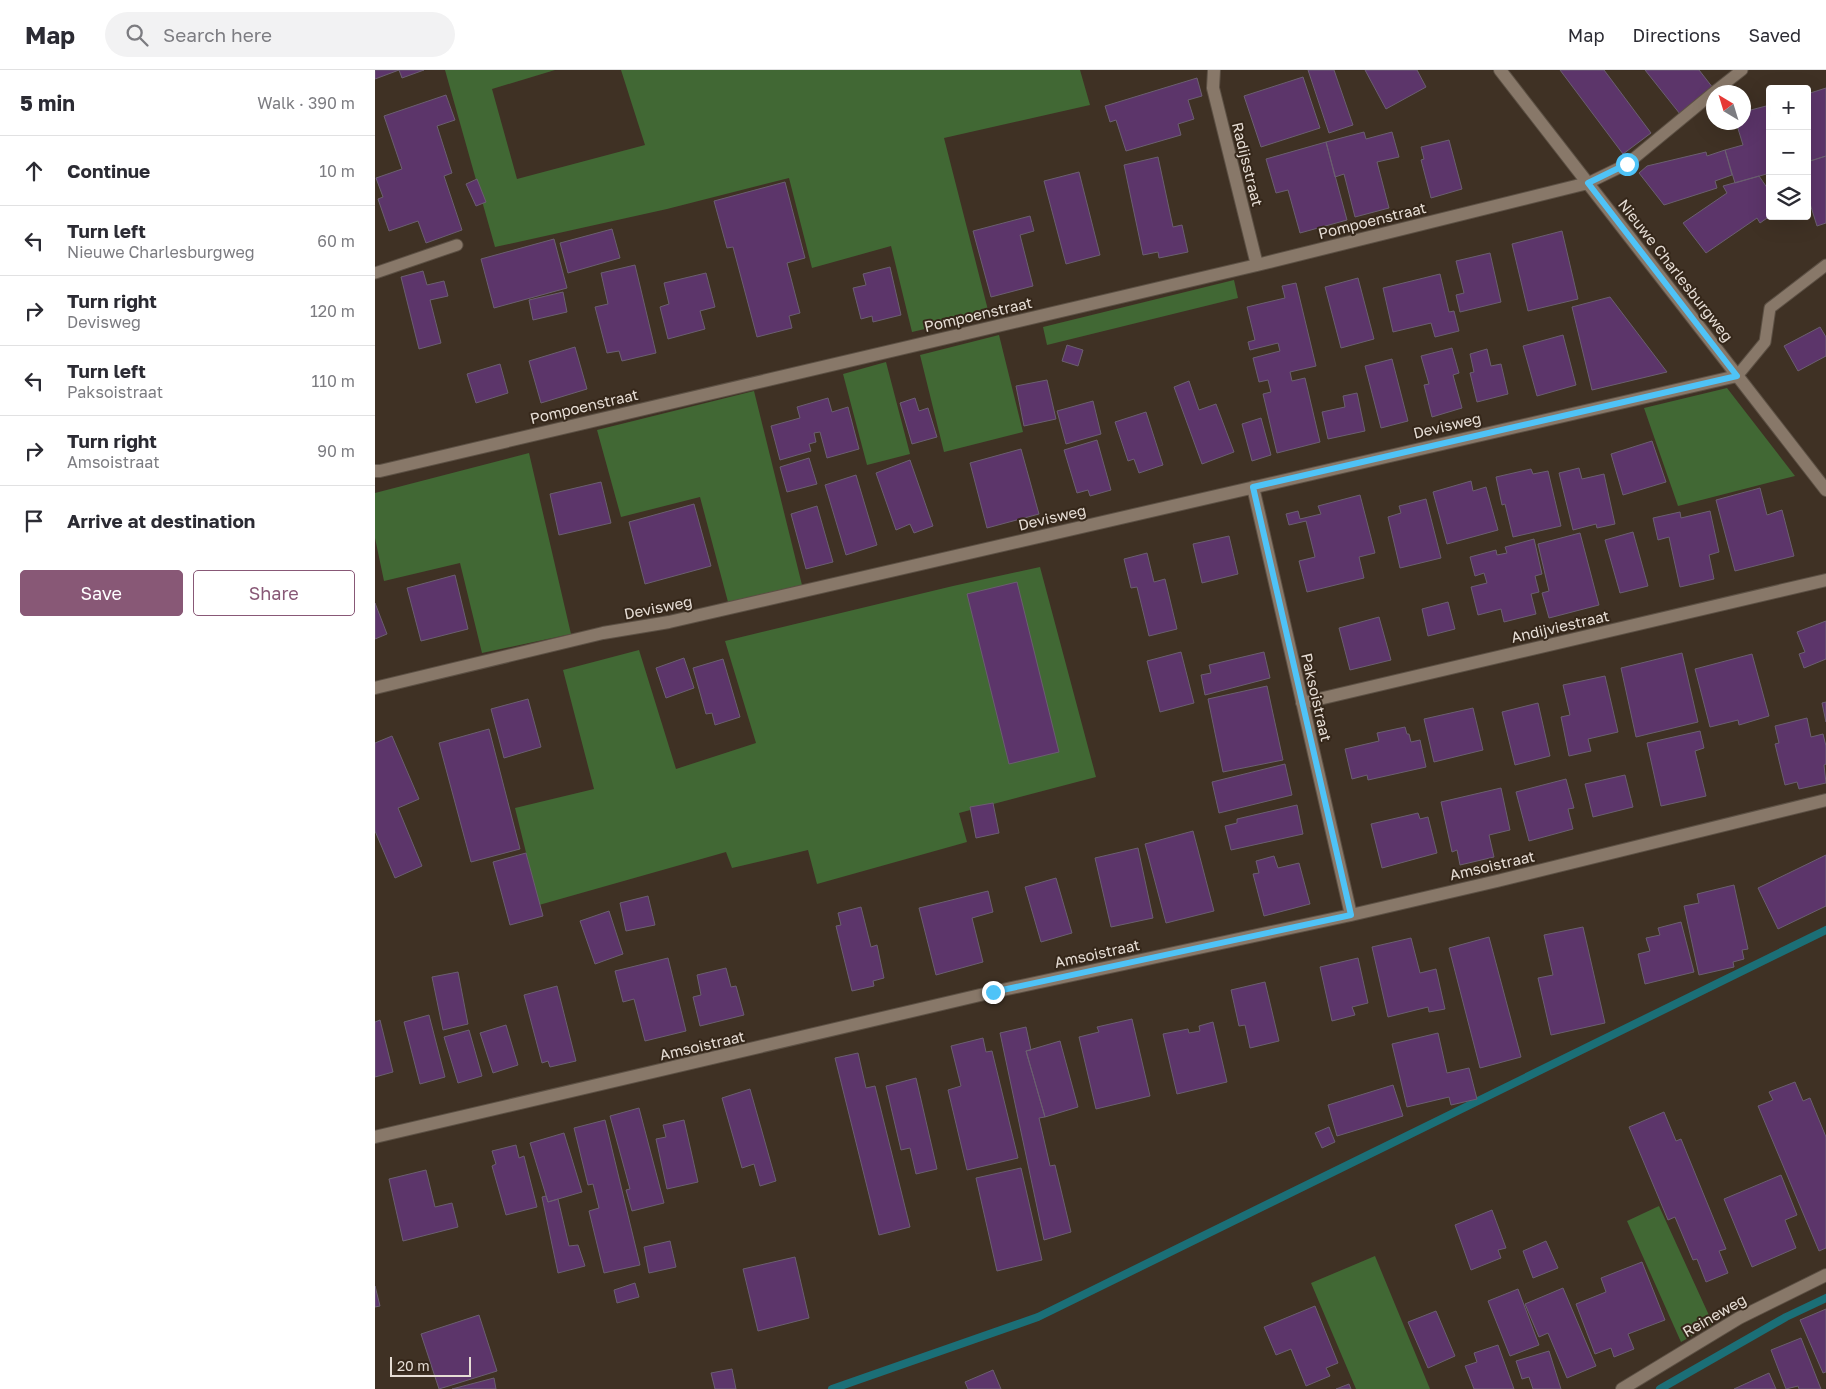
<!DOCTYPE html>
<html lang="en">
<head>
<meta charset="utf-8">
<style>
	body { margin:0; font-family:"Golos Text",sans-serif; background:#f2f2f3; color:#2b2b33 }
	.controls { position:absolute; right:15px; top:15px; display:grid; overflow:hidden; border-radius:5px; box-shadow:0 5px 20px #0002 }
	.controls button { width:45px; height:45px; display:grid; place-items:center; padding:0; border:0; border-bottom:1px solid #e1e1e2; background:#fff; color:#2b2b33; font:25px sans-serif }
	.compass { position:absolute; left:1331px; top:15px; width:45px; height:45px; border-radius:50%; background:#fff; box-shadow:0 5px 20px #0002; rotate:322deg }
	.scale { position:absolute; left:15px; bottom:12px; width:81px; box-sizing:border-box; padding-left:5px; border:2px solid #e6ddd5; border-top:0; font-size:14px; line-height:18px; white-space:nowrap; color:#e6ddd5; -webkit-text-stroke:4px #35271a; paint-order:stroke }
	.stop { position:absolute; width:15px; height:15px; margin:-11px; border:4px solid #4fc3f7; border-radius:50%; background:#fff }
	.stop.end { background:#4fc3f7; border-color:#fff; box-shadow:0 1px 5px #0008 }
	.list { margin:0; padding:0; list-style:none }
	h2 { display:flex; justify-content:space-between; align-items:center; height:65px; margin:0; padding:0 20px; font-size:21px }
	h2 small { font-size:16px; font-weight:400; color:#7c7c81 }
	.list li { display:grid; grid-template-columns:32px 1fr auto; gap:15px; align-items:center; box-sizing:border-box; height:70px; padding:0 20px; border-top:1px solid #e1e1e2 }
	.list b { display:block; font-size:19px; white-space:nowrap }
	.list p { margin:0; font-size:16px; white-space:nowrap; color:#7c7c81 }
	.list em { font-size:16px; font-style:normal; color:#7c7c81 }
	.actions { display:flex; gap:10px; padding:15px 20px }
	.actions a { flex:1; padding:11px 0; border:1px solid #885876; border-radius:5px; text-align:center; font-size:18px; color:#885876 }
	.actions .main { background:#885876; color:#fff }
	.icon { flex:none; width:28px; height:28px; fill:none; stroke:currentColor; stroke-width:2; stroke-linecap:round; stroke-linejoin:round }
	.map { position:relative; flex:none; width:1451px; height:1319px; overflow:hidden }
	header { display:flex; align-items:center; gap:30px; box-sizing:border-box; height:70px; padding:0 25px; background:#fff; border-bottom:1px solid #e1e1e2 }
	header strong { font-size:24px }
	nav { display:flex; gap:28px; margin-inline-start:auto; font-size:18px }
	.search { width:350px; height:45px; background:#f2f2f3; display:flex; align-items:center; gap:12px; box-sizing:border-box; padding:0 18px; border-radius:28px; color:#7c7c81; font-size:19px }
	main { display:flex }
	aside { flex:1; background:#fff }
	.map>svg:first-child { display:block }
	.green { fill:#416834 }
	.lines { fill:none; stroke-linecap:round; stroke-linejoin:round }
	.stream { stroke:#1b6f77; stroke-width:8 }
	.building { fill:#5c356a; stroke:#6b5f70 }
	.service-casing { stroke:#5c5044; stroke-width:13 }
	.minor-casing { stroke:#5c5044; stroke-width:14 }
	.service { stroke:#887869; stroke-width:11 }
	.minor { stroke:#887869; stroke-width:12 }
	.route { stroke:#4fc3f7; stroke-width:6 }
	.labels { text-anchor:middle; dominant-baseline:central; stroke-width:4; stroke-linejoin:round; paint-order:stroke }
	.street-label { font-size:15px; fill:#e6ddd5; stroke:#35271a }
</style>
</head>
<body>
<header>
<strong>Map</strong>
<div class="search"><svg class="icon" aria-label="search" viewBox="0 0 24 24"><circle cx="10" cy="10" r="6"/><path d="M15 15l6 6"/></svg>Search here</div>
<nav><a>Map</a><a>Directions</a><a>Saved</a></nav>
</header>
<main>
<aside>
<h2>5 min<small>Walk · 390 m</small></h2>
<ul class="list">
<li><svg class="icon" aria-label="ahead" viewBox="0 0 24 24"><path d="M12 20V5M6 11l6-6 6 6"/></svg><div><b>Continue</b></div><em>10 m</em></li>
<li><svg class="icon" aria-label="left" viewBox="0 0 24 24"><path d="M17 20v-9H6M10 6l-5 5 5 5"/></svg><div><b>Turn left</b><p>Nieuwe Charlesburgweg</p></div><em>60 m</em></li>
<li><svg class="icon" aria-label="right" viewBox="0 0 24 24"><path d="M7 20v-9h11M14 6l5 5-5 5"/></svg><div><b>Turn right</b><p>Devisweg</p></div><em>120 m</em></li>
<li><svg class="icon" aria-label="left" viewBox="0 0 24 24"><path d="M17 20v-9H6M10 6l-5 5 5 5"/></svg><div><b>Turn left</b><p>Paksoistraat</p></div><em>110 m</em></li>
<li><svg class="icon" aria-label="right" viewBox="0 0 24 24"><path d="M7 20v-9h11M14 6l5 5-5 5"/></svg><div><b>Turn right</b><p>Amsoistraat</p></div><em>90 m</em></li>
<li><svg class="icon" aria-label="arrive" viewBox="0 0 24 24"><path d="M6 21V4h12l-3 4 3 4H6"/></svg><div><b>Arrive at destination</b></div></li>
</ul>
<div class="actions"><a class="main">Save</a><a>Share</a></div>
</aside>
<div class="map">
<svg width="1451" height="1319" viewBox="0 0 1451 1319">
	<rect width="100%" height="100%" fill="#3f3124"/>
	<path class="green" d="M70,0h110l-63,19 25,90 128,-34 -24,-75h459l10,35 -146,33 45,176 -77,18 -21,-86 -79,22 -23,-90 -122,31 -172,38z
		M859,210l4,18 -191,47 -4,-18z
		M624,265l24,97 -79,20 -24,-97z
		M511,292l24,92 -43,11 -24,-91z
		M1352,318l68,88 -117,30 -34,-98z
		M379,321l48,194 -74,17 -28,-105 -79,20 -24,-87z
		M154,383l42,181 -89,19 -22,-90 -76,18 -9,-43v-45z
		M665,497l56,210 -137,36 8,29 -150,42 -9,-34 -76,18 -6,-16 -187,53 -24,-97 79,-19 -31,-119 76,-20 37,119 80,-26 -31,-102 228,-55z
		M1284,1136l54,118 -32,18 -54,-121z
		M1000,1186l55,133h-74l-45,-106z"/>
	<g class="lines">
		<path class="stream" d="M457,1319l206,-72 788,-387
			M1285,1319l126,-72 40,-19"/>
	</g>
	<path class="building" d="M0,0h49l-22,8 -3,-8 -24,9z
		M933,0h26l19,55 -24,8z
		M990,0h52l9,17 -40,22z
		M1185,0h44l47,63 -28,21z
		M1270,0h54l14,18 -33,26z
		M928,7l17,51 -59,19 -17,-51z
		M822,8l5,18 -14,4 6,19 -16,5 3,11 -55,16 -10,-31 -6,2 -5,-16z
		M1451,18v68l-19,6v-68z
		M71,25l9,25 -18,6 15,47 -8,3 18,54 -36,13 -8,-22 -29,10 -11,-32 5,-2 -7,-19 26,-9 -18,-53z
		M1395,35v68l-35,10 -10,-33 18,-5 -7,-23h7v-10z
		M989,62l2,7 26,-7 7,25 -22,5 12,46 -34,9 -11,-43 -9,3 -9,-35z
		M1074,70l13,49 -31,9 -10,-38 3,-1 -3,-12z
		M951,72l21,78 -47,13 -12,-43 -12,3 -10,-34z
		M1350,80l7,25 -17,6 2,7 -53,17 -25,-32 8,-7 59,-14 1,4z
		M1451,86v67l-9,3 -10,-32v-32z
		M783,87l15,70 9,-2 6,27 -29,6 -1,-6 -15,3 -19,-90z
		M704,102l21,83 -34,9 -22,-83z
		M1384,106l11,16v24l-10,7 -3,-5 -51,35 -23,-30 44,-30 -4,-7z
		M102,109l9,23 -10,4 -10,-22z
		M410,112l20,76 -18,5 13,50 -11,3 3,12 -35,9 -24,-90 -6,1 -13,-47z
		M655,146l4,15 -14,4 13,51 -42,11 -18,-66z
		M237,159l8,29 -52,15 -8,-30z
		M1187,161l16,68 -50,12 -16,-67z
		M179,169l13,49 -73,20 -13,-49z
		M1115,183l11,49 -41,10 -4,-17 8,-2 -8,-32z
		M260,195l21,88 -34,8 -3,-10 -12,2 -12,-46 13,-3 -7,-31z
		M515,197l11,48 -28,7 -1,-6 -11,3 -8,-31 13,-3 -3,-11z
		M48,201l4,14 17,-4 4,15 -18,4 11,43 -22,6 -18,-72z
		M331,203l9,34 -15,4 5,18 -37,10 -8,-32 9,-3 -5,-21z
		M1065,204l9,38 5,-1 5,20 -24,6 -4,-14 -38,9 -10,-44z
		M983,208l16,61 -33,9 -16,-61z
		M921,213l20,83 -26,6 2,9 13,-3 15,64 -43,11 -14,-59 8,-2 -3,-12 -9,2 -6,-24 27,-7 -2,-8 -28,7 -2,-8 7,-2 -8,-33 38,-9 -3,-12z
		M188,222l4,20 -34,8 -4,-20z
		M1235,227l57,75 -75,18 -20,-83z
		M1445,257l6,10v19l-28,15 -14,-25z
		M1188,265l13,50 -39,11 -14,-50z
		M692,275l16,5 -5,16 -16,-5z
		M200,277l12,42 -46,14 -12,-42z
		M1077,278l7,25 -6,2 9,33 -30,9 -8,-32 5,-1 -8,-28z
		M1112,279l4,17 10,-2 7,30 -31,8 -7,-29 4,-1 -4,-18z
		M1017,289l16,62 -27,7 -16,-62z
		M125,294l8,29 -32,10 -9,-29z
		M672,310l9,39 -32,7 -8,-40z
		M814,311l10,29 17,-6 18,48 -32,12 -28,-77z
		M982,323l8,38 -37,8 -6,-27 23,-5 -2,-11z
		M453,328l4,14 16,-5 11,42 -32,9 -7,-26 -6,1 2,9 -7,2 2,7 -31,9 -9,-34 29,-8 -3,-11z
		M540,328l4,13 9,-3 9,29 -25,7 -12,-41z
		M718,331l8,33 -35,10 -9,-33z
		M771,342l17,53 -24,8 -5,-14 -6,2 -13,-39z
		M886,348l10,37 -19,6 -10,-37z
		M722,370l14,50 -21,6 -2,-6 -11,3 -13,-43z
		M1277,371l14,41 -43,13 -12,-41z
		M646,379l18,65 -52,14 -17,-65z
		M434,388l8,26 -30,8 -7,-25z
		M535,390l23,66 -19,7 -4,-9 -14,6 -20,-57z
		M1204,398l3,11 22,-5 11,50 -18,4 -1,-4 -23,6 -14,-57z
		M1156,399l2,5 15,-3 13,55 -48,11 -8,-33 -3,1 -6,-28z
		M481,405l21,70 -31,10 -21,-70z
		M1096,411l2,10 13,-4 12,43 -51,14 -14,-52z
		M226,412l10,41 -52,12 -9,-41z
		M1385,418l7,27 15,-5 12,46 -59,15 -19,-71z
		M985,425l15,58 -16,4 5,21 -57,14 -8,-31 16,-4 -9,-36 -17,4 -3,-11 12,-3 2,8 21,-5 -3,-8z
		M1051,429l15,59 -41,10 -12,-51 13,-4 -2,-7z
		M319,434l17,62 -66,18 -16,-62z
		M442,436l16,56 -27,7 -15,-55z
		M1335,441l9,41 -10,3 5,24 -34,8 -11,-50 -11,3 -5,-22 27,-6 1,6z
		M1258,462l15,54 -28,7 -15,-53z
		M1205,463l19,72 -50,13 -7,-25 7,-2 -11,-47z
		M854,466l9,38 -36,9 -9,-39z
		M1159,469l8,35 -7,2 4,16 -8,2 5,20 -32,8 -3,-13 -23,6 -7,-28 16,-4 -3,-10 -9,3 -5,-19 26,-7 1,5 10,-2 -2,-6z
		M772,483l7,29 11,-3 12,50 -28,7 -12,-49 -6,1 -7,-29z
		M80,505l13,54 -47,12 -14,-53z
		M642,512l42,170 -50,12 -42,-170z
		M1073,532l7,27 -27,7 -6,-27z
		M0,533l12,31 -12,5z
		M1004,547l12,43 -41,10 -11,-42z
		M1451,551v38l-22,9 -5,-14 6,-2 -8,-20z
		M806,582l13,51 -34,9 -13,-51z
		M889,582l6,26 -65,17 -4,-20 10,-2 -2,-8z
		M1307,583l16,69 -62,15 -15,-69z
		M1377,584l17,62 -30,9 -1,-5 -28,7 -15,-58z
		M309,588l10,30 -28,10 -10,-30z
		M348,589l17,58 -25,8 -3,-12 -6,1 -13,-46z
		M1230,606l13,56 -30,7 3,12 -22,5 -8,-39 9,-2 -7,-30z
		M892,616l16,74 -60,12 -15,-73z
		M153,629l13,48 -37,11 -13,-49z
		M1451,632v20l-4,-19z
		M1163,633l12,53 -35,9 -13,-53z
		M1098,638l10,42 -49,12 -10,-43z
		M1432,648l4,19 12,-3 3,12v18l-2,1 2,18 -27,6 -2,-7 -12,3 -10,-41 4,-1 -4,-17z
		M1030,657l2,7h2l2,8 9,-2 6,27 -58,13 -1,-5 -15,4 -7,-30 34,-8 -2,-8z
		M114,659l31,120 -49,13 -32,-119z
		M1325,661l4,17 -9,3 11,45 -45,10 -14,-63z
		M17,666l27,63 -21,9 24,58 -27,12 -20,-47v-88z
		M910,694l7,31 -73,18 -7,-31z
		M1250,705l8,32 -40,10 -8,-33z
		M1191,709l8,29 -6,1 5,20 -44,12 -13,-49z
		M1126,718l9,42 -21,5 5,22 -34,8 -3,-15 -5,2 -11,-50z
		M618,733l6,30 -23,5 -6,-31z
		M922,735l6,29 -72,16 -6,-24 12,-3v-4z
		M1043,743l2,6 8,-2 9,36 -55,15 -11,-44z
		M818,761l21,80 -48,12 -21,-79z
		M763,778l15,70 -42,9 -16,-69z
		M151,783l17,63 -33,9 -17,-63z
		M1451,785v51l-48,23 -20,-41z
		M899,786l4,12 21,-5 11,41 -46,12 -11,-42 6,-1 -3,-12z
		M681,808l16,55 -31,9 -16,-55z
		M1359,815l14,64 -6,1 2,9 -11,3 1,5 -35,8 -15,-69 15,-3 -2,-9z
		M613,821l5,21 -21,6 11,44 -47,13 -17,-67z
		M273,826l7,29 -29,6 -6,-28z
		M486,837l10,40 6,-2 7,33 -11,3 1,5 -22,5 -16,-65 5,-1 -3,-12z
		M234,841l14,43 -28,10 -15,-43z
		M1306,852l13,50 -49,12 -7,-30 12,-3 -4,-13 14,-3 -2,-7z
		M1208,857l22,96 -54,12 -13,-57 15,-3 -9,-40z
		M1114,867l32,120 -41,11 -31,-120z
		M1036,868l9,35 16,-4 9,40 -16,3 -1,-5 -40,10 -16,-70z
		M293,888l18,73 -41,10 -11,-42 -11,3 -8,-31z
		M983,888l10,45 -16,4 3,8 -23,6 -12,-54z
		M351,898l5,19 5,-1 8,29 -44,11 -7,-29 8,-2 -4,-20z
		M83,902l10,52 -25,6 -11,-53z
		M890,912l14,59 -29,7 -5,-23 -6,1 -8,-36z
		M182,916l19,75 -26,6 -2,-6 -6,2 -18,-68z
		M54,945l16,62 -25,7 -16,-62z
		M757,949l18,77 -54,13 -17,-72 20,-5 -2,-5z
		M5,950l13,52 -18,5v-55z
		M838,952l14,60 -50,12 -14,-60 25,-5 1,4 11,-2 -1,-5z
		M131,955l12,40 -25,8 -13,-40z
		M651,957l5,23 -5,1 19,66 -6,1 11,48 5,-1 16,67 -27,8 -44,-207z
		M94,960l13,46 -24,7 -14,-46z
		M1063,963l9,40 22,-5 8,31 -26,6 -2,-8 -42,10 -15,-63z
		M608,968l3,14 6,-1 26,107 -51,12 -19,-80 13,-4 -10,-40z
		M685,971l18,66 -33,10 -19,-66z
		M483,983l8,35 9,-2 35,141 -31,8 -44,-177z
		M541,1008l21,91 -21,5 -6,-26 -9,2 -15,-64z
		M1420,1012l8,19 7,-3 16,39v111l-7,3 -61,-145 15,-6 -4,-8z
		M1018,1015l10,31 -66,20 -9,-31z
		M375,1019l26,92 -16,5 -6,-22 -12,4 -20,-70z
		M264,1038l25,95 -32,8 -6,-21 4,-1 -20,-73z
		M1289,1042l12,29 5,-2 45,110 -7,2 9,22 -22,9 -9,-23 -4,1 -18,-43 -7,3 -39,-93z
		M230,1050l35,145 -36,8 -15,-62 10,-3 -6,-24 -5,1 -14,-57z
		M309,1050l14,62 -31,7 -11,-50 10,-2 -3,-12z
		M954,1057l6,15 -13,6 -7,-15z
		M189,1063l18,59 -34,10 -18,-59z
		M141,1075l3,13 5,-2 13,51 -31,8 -14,-49 4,-2 -4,-13z
		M646,1098l21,92 -45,11 -21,-93z
		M51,1100l9,37 17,-4 6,24 -55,14 -14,-62z
		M1406,1105l16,40 -12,5 11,28 -44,19 -28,-68z
		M171,1126l2,6 10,-3 11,47 9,-1 7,21 -27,7 -16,-76z
		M1117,1140l14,38 -8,2 3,8 -30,12 -16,-45z
		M295,1171l6,26 -27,6 -5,-26z
		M1171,1171l12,27 -25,10 -10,-27z
		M420,1187l14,61 -51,13 -15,-62z
		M1267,1192l23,58 -37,14 6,15 -20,8 -3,-9 -16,6 -19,-50 30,-12 -5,-14z
		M260,1213l4,14 -22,6 -3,-13z
		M0,1216l5,20 -5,1z
		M1188,1218l33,78 -29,12 -19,-45 -9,4 -14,-33z
		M1143,1219l21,56 -29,11 -22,-55z
		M940,1236l23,57 -12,5 4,8 -24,10 -15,-37 -15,6 -12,-28z
		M1451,1239v63l-3,1 -23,-53z
		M1061,1241l19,45 -27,12 -20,-46z
		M104,1245l18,56 -58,18 -18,-55z
		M1426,1268l20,51h-22l-1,-3 -12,3 -15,-39z
		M1123,1275l16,44h-40l-9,-23 12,-4 -3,-9z
		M1174,1281l12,38h-28l-4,-12 -7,2 -6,-18z
		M357,1299l4,20h-21l-4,-16z
		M618,1300l8,19h-33l-3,-7z
		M1394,1303l7,16h-42z
		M119,1308l2,11h-44z
		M974,1314l2,5h-15z"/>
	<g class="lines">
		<g class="service-casing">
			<path id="service" d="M1339,22l28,-22
				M1213,113l39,-19 86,-71
				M0,203l82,-28
				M1362,306l28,-34 5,-34 56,-43"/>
		</g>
		<g class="minor-casing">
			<path id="minor" d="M839,0l-1,18 44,177
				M1125,0l326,420
				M0,401h5l877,-206 331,-82
				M878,417l98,428
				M0,618l228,-55 66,-11 1068,-246
				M927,633l524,-123
				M0,1067l618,-145 358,-77 146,-34 329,-81
				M1247,1319l117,-71 87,-43"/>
		</g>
		<use href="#service" class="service"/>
		<use href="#minor" class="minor"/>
	</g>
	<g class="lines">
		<path class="route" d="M618,922l358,-77 -98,-428 484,-111 -149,-193 39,-19"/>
	</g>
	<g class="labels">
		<g class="street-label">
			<text transform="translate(873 94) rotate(76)">Radijsstraat</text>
			<text transform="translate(997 150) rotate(-14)">Pompoenstraat</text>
			<text transform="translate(1301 200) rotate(52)">Nieuwe Charlesburgweg</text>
			<text transform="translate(603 244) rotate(-13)">Pompoenstraat</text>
			<text transform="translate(209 336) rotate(-13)">Pompoenstraat</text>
			<text transform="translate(1072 355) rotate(-13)">Devisweg</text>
			<text transform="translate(677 447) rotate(-13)">Devisweg</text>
			<text transform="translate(283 537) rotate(-11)">Devisweg</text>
			<text transform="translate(1185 556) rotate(-13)">Andijviestraat</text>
			<text transform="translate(942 627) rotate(77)">Paksoistraat</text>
			<text transform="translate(1117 795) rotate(-13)">Amsoistraat</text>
			<text transform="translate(722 883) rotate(-12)">Amsoistraat</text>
			<text transform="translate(327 975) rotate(-13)">Amsoistraat</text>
			<text transform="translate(1339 1245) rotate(-30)">Reineweg</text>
		</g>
	</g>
</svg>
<div class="controls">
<button>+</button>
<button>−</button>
<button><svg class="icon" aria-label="layers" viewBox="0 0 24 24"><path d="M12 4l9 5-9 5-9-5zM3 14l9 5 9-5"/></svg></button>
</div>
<svg class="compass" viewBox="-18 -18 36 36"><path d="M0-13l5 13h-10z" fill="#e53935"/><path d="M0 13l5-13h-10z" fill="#7c7c81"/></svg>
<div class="scale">20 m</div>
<div class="stop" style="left:1252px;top:94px"></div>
<div class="stop end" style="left:618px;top:922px"></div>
</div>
</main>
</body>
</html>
